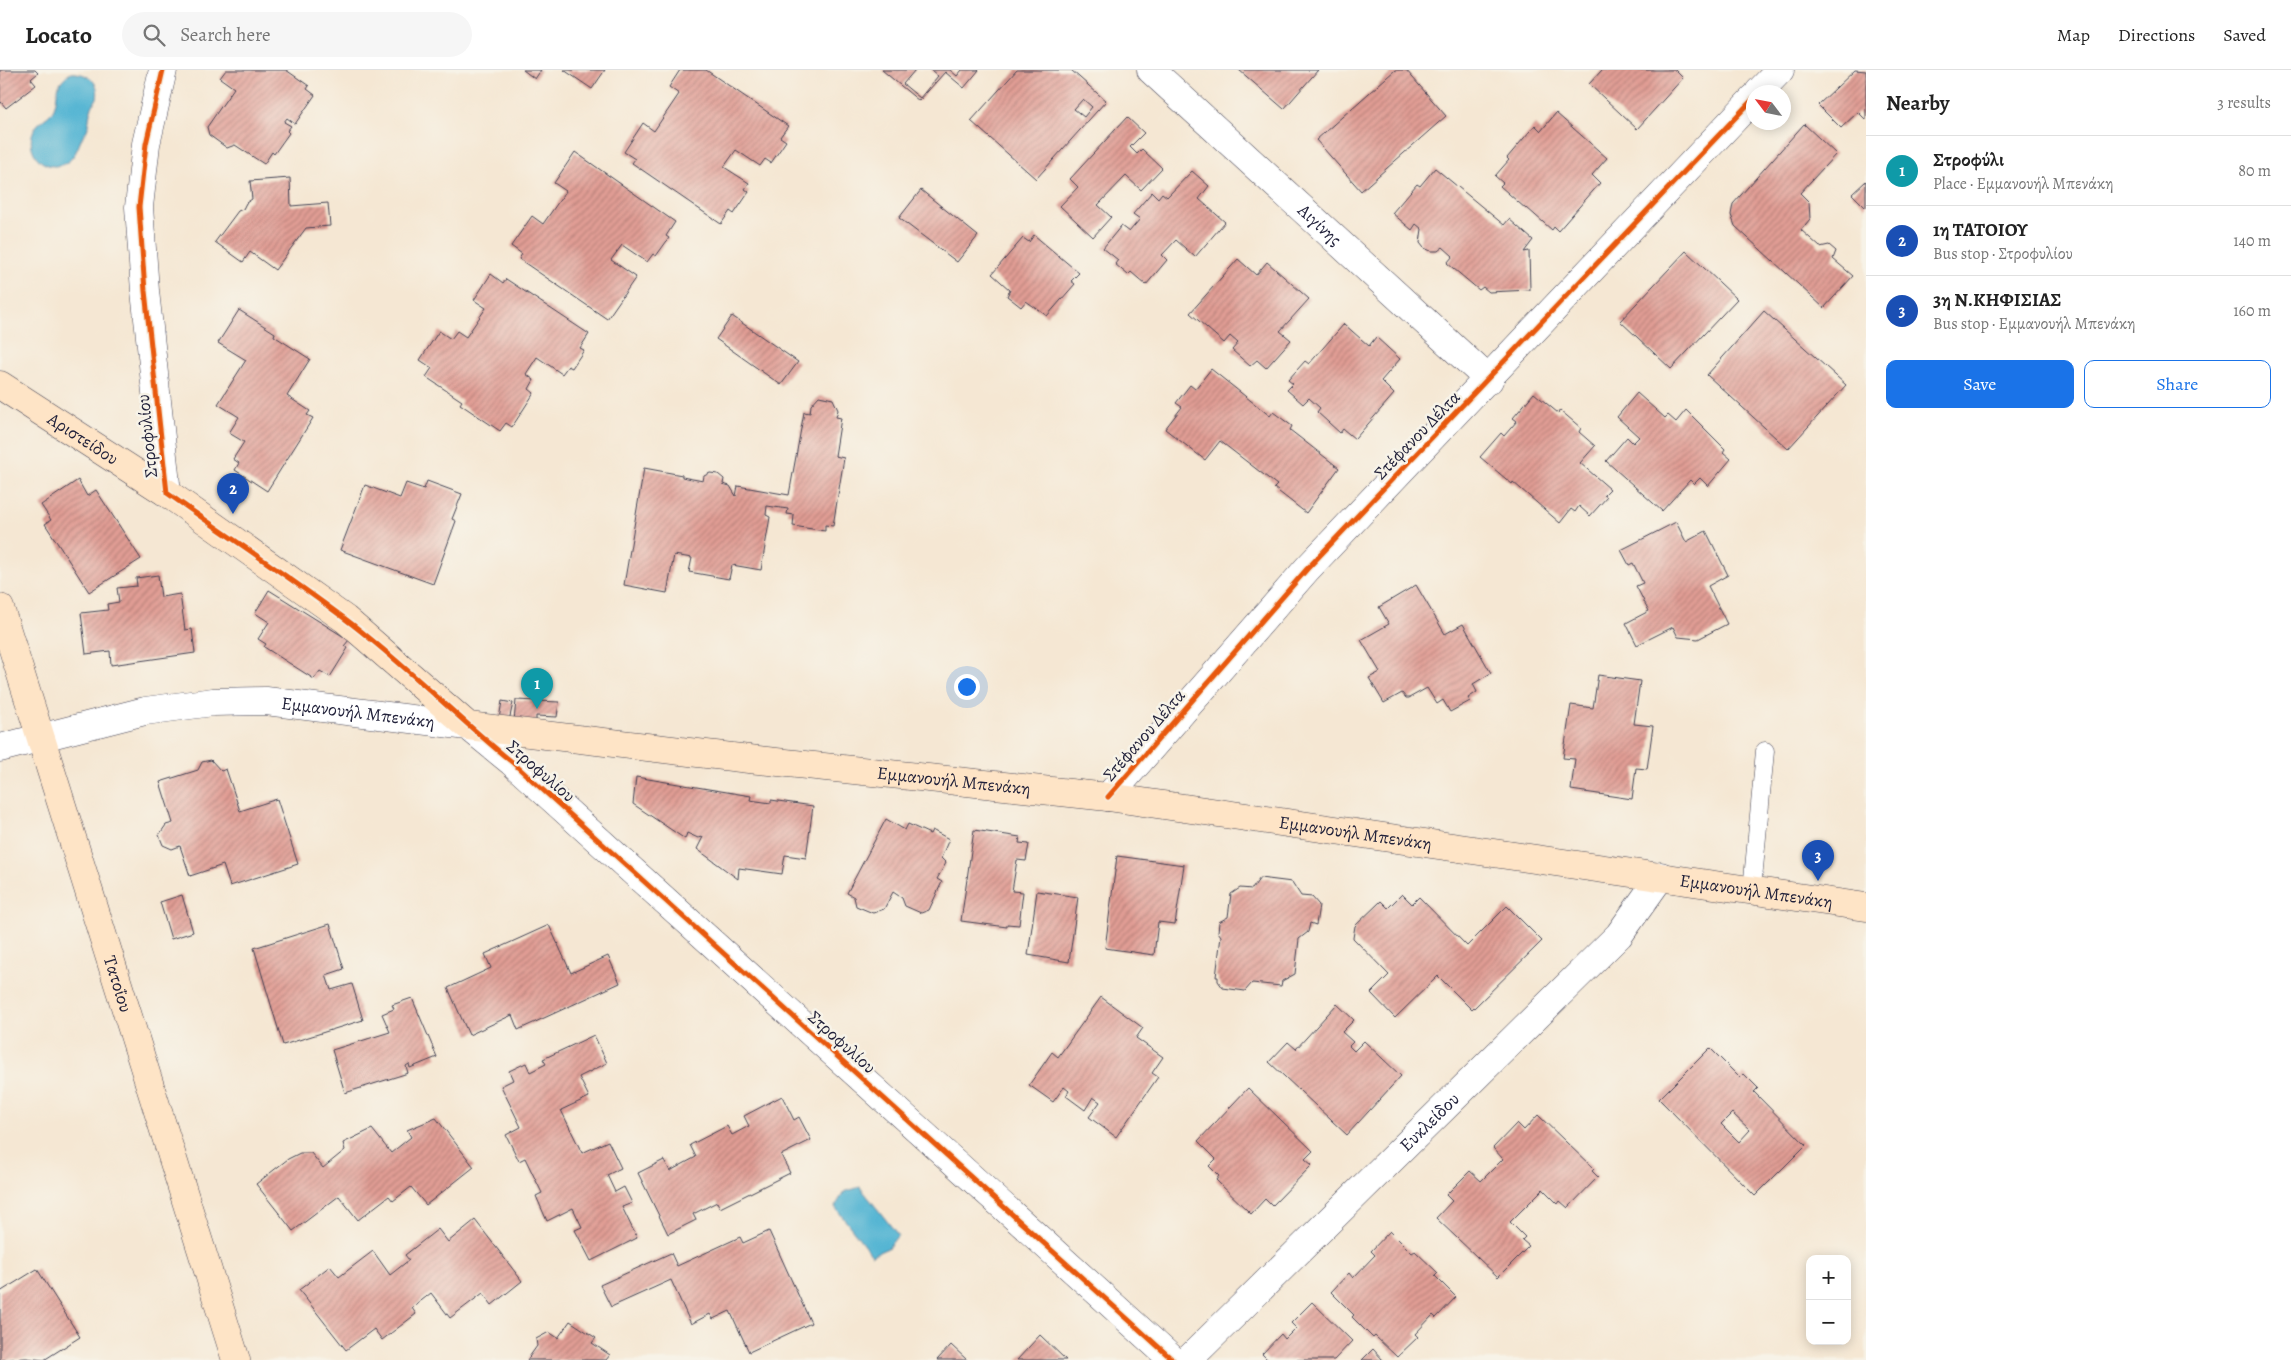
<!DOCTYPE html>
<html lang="en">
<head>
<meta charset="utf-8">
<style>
	body { margin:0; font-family:Alegreya,serif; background:#f6f6f6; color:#222 }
	.controls { position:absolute; right:15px; bottom:15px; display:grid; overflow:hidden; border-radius:10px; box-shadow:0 2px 12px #0003 }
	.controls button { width:45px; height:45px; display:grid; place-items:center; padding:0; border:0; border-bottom:1px solid #e0e0e0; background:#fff; color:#222; font:25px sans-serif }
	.compass { position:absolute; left:1746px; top:15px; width:45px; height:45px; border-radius:50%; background:#fff; box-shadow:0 2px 12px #0003; rotate:302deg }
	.you { position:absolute; left:966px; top:616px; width:18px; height:18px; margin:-12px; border:4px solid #fff; border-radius:50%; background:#1a73e8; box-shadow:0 0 0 8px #1a73e833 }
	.badge { display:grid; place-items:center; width:32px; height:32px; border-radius:50%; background:#1a73e8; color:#fff; font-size:16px; font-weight:700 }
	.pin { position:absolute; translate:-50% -41px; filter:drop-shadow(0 1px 2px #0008) }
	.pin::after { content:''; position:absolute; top:26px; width:18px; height:15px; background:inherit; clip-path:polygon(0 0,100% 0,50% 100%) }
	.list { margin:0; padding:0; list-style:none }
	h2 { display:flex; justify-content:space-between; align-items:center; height:65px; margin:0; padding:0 20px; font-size:21px }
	h2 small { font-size:16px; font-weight:400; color:#767676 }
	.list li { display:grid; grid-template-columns:32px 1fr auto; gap:15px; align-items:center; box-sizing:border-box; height:70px; padding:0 20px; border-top:1px solid #e0e0e0 }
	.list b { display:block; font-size:19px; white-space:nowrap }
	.list p { margin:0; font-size:16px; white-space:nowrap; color:#767676 }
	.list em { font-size:16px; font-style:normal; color:#767676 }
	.actions { display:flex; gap:10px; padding:15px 20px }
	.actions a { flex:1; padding:11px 0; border:1px solid #1a73e8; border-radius:10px; text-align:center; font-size:18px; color:#1a73e8 }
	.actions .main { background:#1a73e8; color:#fff }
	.icon { flex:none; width:28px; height:28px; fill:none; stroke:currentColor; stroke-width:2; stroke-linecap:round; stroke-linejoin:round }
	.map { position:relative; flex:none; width:1866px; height:1290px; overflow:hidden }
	header { display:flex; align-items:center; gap:30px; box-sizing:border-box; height:70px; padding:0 25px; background:#fff; border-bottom:1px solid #e0e0e0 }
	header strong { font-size:24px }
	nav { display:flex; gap:28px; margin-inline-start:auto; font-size:18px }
	.search { width:350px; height:45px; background:#f6f6f6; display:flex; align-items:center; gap:12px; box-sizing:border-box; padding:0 18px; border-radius:28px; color:#767676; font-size:19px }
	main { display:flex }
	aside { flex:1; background:#fff }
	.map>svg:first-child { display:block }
	.water { fill:#55b5d3; stroke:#3c6c87 }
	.building { fill:url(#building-hatch); fill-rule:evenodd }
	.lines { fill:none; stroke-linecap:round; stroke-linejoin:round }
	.service-casing { stroke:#424052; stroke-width:19 }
	.minor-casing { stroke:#424052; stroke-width:29 }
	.tertiary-casing { stroke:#424052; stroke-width:29 }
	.secondary-casing { stroke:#424052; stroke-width:29 }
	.service { stroke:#fff; stroke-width:18 }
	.minor { stroke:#fff; stroke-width:28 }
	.tertiary { stroke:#fff; stroke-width:28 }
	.secondary { stroke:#fee4c6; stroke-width:28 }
	.cycleway-casing { stroke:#f7f3e8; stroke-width:8 }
	.cycleway { stroke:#e8590c; stroke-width:5 }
	.labels { text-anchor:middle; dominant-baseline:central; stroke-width:5; stroke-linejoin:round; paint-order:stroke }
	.street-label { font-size:18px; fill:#22223b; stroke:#f7f3e8 }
</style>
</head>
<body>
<header>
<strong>Locato</strong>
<div class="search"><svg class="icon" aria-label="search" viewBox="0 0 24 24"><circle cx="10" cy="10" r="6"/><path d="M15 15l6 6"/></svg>Search here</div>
<nav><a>Map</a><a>Directions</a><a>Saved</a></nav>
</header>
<main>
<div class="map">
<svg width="1866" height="1290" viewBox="0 0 1866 1290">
	<defs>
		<pattern id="building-hatch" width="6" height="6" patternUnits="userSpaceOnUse" patternTransform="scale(1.25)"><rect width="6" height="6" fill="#e19d94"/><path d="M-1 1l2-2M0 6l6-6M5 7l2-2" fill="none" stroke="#b6807a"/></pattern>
	</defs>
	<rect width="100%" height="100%" fill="#f7f3e8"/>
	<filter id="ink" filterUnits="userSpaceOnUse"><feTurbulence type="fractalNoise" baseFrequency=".02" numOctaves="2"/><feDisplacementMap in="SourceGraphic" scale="10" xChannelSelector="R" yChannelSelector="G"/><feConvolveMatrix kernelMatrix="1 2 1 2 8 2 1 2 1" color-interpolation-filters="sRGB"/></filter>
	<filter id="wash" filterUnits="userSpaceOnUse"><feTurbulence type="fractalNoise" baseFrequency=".0096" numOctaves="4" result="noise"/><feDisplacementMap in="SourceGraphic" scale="20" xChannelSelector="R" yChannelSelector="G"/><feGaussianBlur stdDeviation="1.12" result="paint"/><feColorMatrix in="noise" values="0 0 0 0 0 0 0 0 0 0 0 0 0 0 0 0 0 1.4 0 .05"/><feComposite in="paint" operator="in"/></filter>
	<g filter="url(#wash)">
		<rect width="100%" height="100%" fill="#f5e7d3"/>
		<path class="water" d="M71,3c14,-1 30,8 26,25 -2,4 -5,8 -7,14 -1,5 -1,10 -2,15 -1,5 -5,8 -7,13 -5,12 -9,25 -25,26 -20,1 -31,-22 -21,-38 4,-7 13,-10 17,-16 9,-16 -1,-27 19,-39z
			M860,1117l38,48 -10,13 -16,7 -37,-48 9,-15z"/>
		<g id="blocks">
			<path class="building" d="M0,0h35l3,3 -7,6 5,6 -30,23 -5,-6 -1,1z
				M226,0h60l23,16 -2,3 8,6 -20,29 -8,-6 -3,4 7,4 -4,5 2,2 -15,21 -2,-2 -8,12 -29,-19 -8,3 -18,-13 -2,-8 27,-39 -14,-10z
				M523,0h18l-6,9z
				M564,0h41l-13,19z
				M680,0h26l82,56 -8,11 6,4 -15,22 -6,-4 -5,7 -24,-16 -12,17 25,16 -4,6 4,3 -15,22 -4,-3 -9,13 -89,-61 3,-4 -11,-7 19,-29 11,8 25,-37 -10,-7z
				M882,0h33l-12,14 17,14 18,-22 -7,-6h19l7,6 5,-6h17l-15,18 -19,-16 -26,29z
				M1017,0h54l35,31 -70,78 -65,-58zM1083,29l9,8 -8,10 -10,-8z
				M1239,0h79l-34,39z
				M1395,0h11l40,46 -85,75 -45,-51z
				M1602,0h73l8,8 -46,51 -48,-45z
				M1855,0l11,1v49l-8,-8 -17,16 -23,-23z
				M1556,43l51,45 -15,17 8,8 -42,48 -4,-4 -2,3 -25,-22 -1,1 -26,-23 3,-3 -8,-7 14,-16 -2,-2 28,-33 6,6z
				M1127,47l17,16 -14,14 7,7 5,-5 20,19 -21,22 -15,-14 -28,29 13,12 -18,20 -33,-31 18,-19 -8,-8z
				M1804,54l32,30 -36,39 9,9 1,17 -9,11 19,17 9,-2 7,6 -3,8 20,17 -29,32 -89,-82 -4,-11 2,-11z
				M575,82l100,70 -9,14 3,2 -13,18 -3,-2 -6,8 -25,-17 -11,15 25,17 -29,42 -88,-60 3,-5 -11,-8 21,-30 11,8 23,-33 -12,-8z
				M1435,98l69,57 5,-6 24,21 -9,12 5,-1 1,39 -41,2 -6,-5 -4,3 -32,-27 6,-7 -10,-9 -5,4h-7l-7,-3 -4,-5 2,-14 -6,-5 -4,6 -20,-17 25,-29 3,2z
				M1192,101l17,15 -10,13 26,23 -30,35 -19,-17 -14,15 5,5 -21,25 -15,-13 -3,3 -13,-11 3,-4 -15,-12 18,-22 8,6 11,-13 -7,-5 19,-22 6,6 4,-5 5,4z
				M290,108l1,28 37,-3 2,23 -24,2 -31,42 -25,-18 -7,10 -28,-20 23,-31 5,-2 3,-6 6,-4 -2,-18z
				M1866,111v27l-14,-14z
				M921,120l57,46 -21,26 -58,-44z
				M1034,165l45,38 -8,8 4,3 -28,32 -21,-15 -5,6 -14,-11 3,-6 -18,-16 31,-36 6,4z
				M1686,181l51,48 -66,70 -51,-48z
				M1238,189l18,16 11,-13 42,37 -29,32 11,9 -25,28 -9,-8 -7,6 -18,-16 6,-7 -8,-7 -6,7 -34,-30z
				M491,204l12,9 3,-4 83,55 -9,14 4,2 -12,18 -4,-2 -6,8 -25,-17 -11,17 8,6 -5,9 5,4 -22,34 -6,-4 -6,8 -40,-27 2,-3 -36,-24 6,-9 -12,-8 19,-29 12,8 6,-8 9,6 20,-29 -12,-8z
				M239,240l36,23 -1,3 36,23 -23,37 23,15 -3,4 6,3 -46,73 -32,-21 4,-7 -6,-4 11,-17 -15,-9 10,-16 -21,-13 28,-44 -28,-17z
				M1764,241l82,74 -58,64 -81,-74z
				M732,246l66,46 -17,23 -65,-46z
				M1344,254l25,22 7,-9 24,22 -19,22 13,13 -39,45 -12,-10 -3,4 -23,-21 3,-4 -11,-10 -6,6 -16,-14 6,-6 -5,-4 17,-19 4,3z
				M1211,299l59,47 3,-4 19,14 -2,4 49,38 -33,45 -32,-25 3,-3 -57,-44 -15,19 -40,-31 17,-22 -6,-4 14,-18 5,4z
				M1534,323l24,20 2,-3 21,18 -2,4 16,14 -15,17 30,26 -6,6 3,2 -17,19 -11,-10 -4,6 -4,-3 -11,14 -47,-41 -1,2 -32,-27 21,-24 3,3 13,-15 -4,-3z
				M1637,323l28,25 3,-3 8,7 10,-12 39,39 -2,3 8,7 -23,27 -8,-8 -6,6 -4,-4 -28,31 -56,-50 21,-24 6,6 6,-6 -22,-20z
				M819,326l14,3 5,11 -2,7 5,1 -6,38 9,2 -11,68 -8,-1v6l-32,-5 1,-11 -7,-1 1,-5 -21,-3 -1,9 4,2 -9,53 -29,-5 -3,14 -40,-7 3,-14 -18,-3 -7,38 -43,-8 20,-117 38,7v2l21,4 1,-5 6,-3 8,1 6,5 -1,5 7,2 6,10 2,-10 51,9 15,-83 6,1 1,-8z
				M78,410l9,16 9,-6 45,69 -52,33 -44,-68 6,-4 -10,-15z
				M427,411l35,13 -10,25 4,2 -23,63 -93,-34 25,-65 35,13 6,-15 18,6z
				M1676,452l10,20 20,-11 22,44 -20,11 19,38 -29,15 -20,-2 -5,-10 -36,18 -11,-22 23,-12 -13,-25 7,-3 -10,-20 -4,2 -8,-15z
				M158,505l3,22 19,-3 5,36 7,-1 3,24 -84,12 -1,-14 -24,3 -5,-41 27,-3 -1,-6 12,-2 -2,-14 20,-2 -1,-8z
				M1416,515l29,49 18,-10 28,49 -18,11 4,8 -9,6 2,3 -20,11 -7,-12 -6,4 -10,-16 -18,10h-3l-4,-5 -18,10 -15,-25 11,-6 -19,-32 28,-16 -10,-17z
				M269,520l80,50 -5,6 4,2 -18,29 -10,-6 -6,8 -50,-32 2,-3 -8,-5 11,-17 -14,-9z
				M1598,605l42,6 -6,43 19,2 -6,43 -11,-1 -4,31 -61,-9 4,-31 -12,-1 8,-53 22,3z
				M516,630l43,2 -2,15 -21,-1v7l-22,-1z
				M502,631l11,2 -4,18 -10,-2z
				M211,690l10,11 5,-2 14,42 37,-12 21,65 -68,22 -7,-21 -33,11 -10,-30 -8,3 -9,-4 -4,-10 7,-10 7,-2 -13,-41 38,-12 4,-8z
				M636,707l115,19 -1,4 21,3v-3l42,6 -7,52 -21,-3 -3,19 -43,-6 -1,11 -41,-30 6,-12 -5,1 -11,-5 -2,6 -52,-35z
				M886,749l19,11 3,-6 22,10 2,-4 17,9 -8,19 5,5 -9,16 5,3 -13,28 -8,3 -16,-7 -3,-8 -9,-6 -9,17 -11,4 -17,-7 -2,-9 -7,-4z
				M974,760l46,7 -1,6 10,1 -3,17 -9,-1 -5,31 11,1 -4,33 -12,-1v3l-46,-6z
				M1117,786l67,9 -9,59 -17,-2 -4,33 -49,-7z
				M1260,808l32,4 9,14 11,1 7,8 -3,20 -6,-2 -2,9 -9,7 -4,35 -13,7 -1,5 -29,-3 -7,8 -22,-3 -5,-7v-4h-2l5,-41 -3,-4 1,-10 9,-5 3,-23 9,-6 12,1z
				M1037,821l41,6 -9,65 -41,-7z
				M1402,824l10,10 7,-7 48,49 40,-40 35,35 -70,69 -34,-34 -43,42 -24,-25 18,-18 -36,-37 2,-12 26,-25 7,7z
				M182,825l11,37 -22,7 -11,-37z
				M330,854l14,45 -18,6 5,15 21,-6 11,36 -80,25 -29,-97z
				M549,855l22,48 37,-17 12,27 -102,47 -6,-15 -43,20 -21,-47 43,-20 -6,-14z
				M1101,927l42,31 -7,10 27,19 -11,16 6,4 -42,60 -27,-20 11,-15 -7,-5 -8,13 -19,-14 3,-5 -5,-4 -11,15 -24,-17 23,-33 6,5z
				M412,928l25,59 -27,11 -1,-4 -3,2 2,7 -63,20 -13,-43 58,-18 -8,-18 12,-5 -2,-4z
				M1337,934l17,16 -12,12 11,10 -4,4 5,5 10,-10 37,35 -54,59 -78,-73 19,-20 8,7z
				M594,965l13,28 -28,14 10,20 -28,13 21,43 26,-12 13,27 -14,7 8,17 9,-5 8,16 -10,4 15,31 -46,23 -16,-31 7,-3 -9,-19 -26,13 -11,-25 6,-3 -17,-35 -6,3 -13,-26 15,-8 -20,-41 12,-6 -4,-9 17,-8 4,9 16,-8 -3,-5z
				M1710,978l30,30 4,-4 14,14 -4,4 52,53 -51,51 -96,-97zM1732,1043l18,17 -11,12 -18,-18z
				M1248,1018l65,63 -8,8 7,6 -40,41 -7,-7 -14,15 -35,-34 3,-4 -10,-10 7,-7 -18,-18z
				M782,1026l12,24 5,-3 12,23 -30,15 9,18 -70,35 -3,-6 -24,12 3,6 -28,14 -30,-61 26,-13 6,11 26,-14 -6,-12 37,-19 5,9 17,-9 -5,-10z
				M1538,1045l56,54 -2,2 6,6 -30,31 -8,-7 -2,3 -15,-15 -33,33 15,15 -3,3 7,6 -31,31 -62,-59 16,-17 -6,-6 24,-24 11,10 22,-22 -10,-11 24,-25 7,7z
				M436,1048l38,49 -48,38 -15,-18 -18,14 -4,-5 -31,24 -19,-24 -46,35 -37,-47 32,-25 12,-6h11l12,15 22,-18 -2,-7 29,-14 19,24 20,-16 -4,-7z
				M475,1150l47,61 -30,24 -9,-12 -33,25 -19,-25 -19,15 4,6 -34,26 -8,-11 -28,21 -47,-60 31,-24 9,11 34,-26 17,24 19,-15 -4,-5 33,-26 10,13z
				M769,1161l42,92 -62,29 -19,-41 -17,8 -3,-5 -19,10 -20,-44 -60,27 -11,-22 71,-32 6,13 63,-29 3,6z
				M1390,1161l22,22 3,-2 23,22 -3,3 21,21 -20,21 -3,-3 -18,19 3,3 -21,20 -22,-21 -2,2 -21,-21 2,-2 -23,-23 18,-19 4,5 22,-23 -4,-4z
				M37,1199l43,68 -36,23 -18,-2 -26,2v-68z
				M1312,1232l40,39 -18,19h-66l-6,-6 19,-20 4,5 11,-11 -5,-5z
				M570,1251l26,17 -4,5 18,12 -4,5h-79l10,-14 -1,-7 13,-7 9,6z
				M1040,1265l26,25h-49z
				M951,1275l16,15h-30z
				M1373,1279l10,11h-21z"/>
		</g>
	</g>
	<g filter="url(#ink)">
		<use href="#blocks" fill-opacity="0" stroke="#424052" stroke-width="1"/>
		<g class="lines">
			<g class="service-casing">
				<path id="service" d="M1752,820l13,-139"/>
			</g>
			<g class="minor-casing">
				<g id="minor">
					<path id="s1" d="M1151,0l338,310"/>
					<path id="s2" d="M0,678l145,-37 68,-9 53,-1 202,25 44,36 661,598"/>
					<path id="s3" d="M1188,1290l431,-425 42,-59"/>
				</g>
			</g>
			<g class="tertiary-casing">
				<path id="tertiary" d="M163,0l-17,74 -7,63 6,84 22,202
					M1759,22l21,-22
					M1108,727l199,-228 447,-471"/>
			</g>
			<g class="secondary-casing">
				<g id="secondary">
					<path id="s4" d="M0,315l167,108 178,126 123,107 281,33 359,38 758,110"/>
					<path id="s5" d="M0,538l236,752"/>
				</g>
			</g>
			<use href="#service" class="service"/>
			<use href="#minor" class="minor"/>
			<use href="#tertiary" class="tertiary"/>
			<use href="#secondary" class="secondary"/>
			<g class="cycleway-casing">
				<path id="cycleway" d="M163,0l-17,74 -7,63 6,84 22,202c59,42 120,82 177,125 59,44 111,98 168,144l661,598
					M1108,727l199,-228 447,-471"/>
			</g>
			<use href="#cycleway" class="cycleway"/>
		</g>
	</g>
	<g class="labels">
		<g class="street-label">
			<text stroke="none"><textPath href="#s1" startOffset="229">Αιγίνης</textPath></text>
			<text transform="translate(1417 365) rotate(-46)">Στέφανου Δέλτα</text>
			<text transform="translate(147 366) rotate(-96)">Στροφυλίου</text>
			<text stroke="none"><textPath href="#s4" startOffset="99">Αριστείδου</textPath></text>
			<text stroke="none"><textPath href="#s2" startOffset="364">Εμμανουήλ Μπενάκη</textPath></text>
			<text transform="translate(1144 665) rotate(-49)">Στέφανου Δέλτα</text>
			<text transform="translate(541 701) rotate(41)">Στροφυλίου</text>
			<text stroke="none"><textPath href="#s4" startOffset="1069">Εμμανουήλ Μπενάκη</textPath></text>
			<text stroke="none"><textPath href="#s4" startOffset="1474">Εμμανουήλ Μπενάκη</textPath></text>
			<text stroke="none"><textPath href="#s4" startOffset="1879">Εμμανουήλ Μπενάκη</textPath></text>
			<text stroke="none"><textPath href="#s5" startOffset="394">Τατοΐου</textPath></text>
			<text transform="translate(842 972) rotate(42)">Στροφυλίου</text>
			<text stroke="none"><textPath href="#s3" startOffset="339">Ευκλείδου</textPath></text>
		</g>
	</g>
</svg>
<div class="controls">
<button>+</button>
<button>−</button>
</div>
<svg class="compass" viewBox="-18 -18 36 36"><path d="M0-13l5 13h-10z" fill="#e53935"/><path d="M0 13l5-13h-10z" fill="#767676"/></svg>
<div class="you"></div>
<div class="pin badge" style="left:537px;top:639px;background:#0f9aa8">1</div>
<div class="pin badge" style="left:233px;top:444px;background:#1a4fb4">2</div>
<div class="pin badge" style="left:1818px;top:811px;background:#1a4fb4">3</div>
</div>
<aside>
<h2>Nearby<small>3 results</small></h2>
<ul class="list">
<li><span class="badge" style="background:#0f9aa8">1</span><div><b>Στροφύλι</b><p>Place · Εμμανουήλ Μπενάκη</p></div><em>80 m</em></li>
<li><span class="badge" style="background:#1a4fb4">2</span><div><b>1η ΤΑΤΟΙΟΥ</b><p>Bus stop · Στροφυλίου</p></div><em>140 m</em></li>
<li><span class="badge" style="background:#1a4fb4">3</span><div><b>3η Ν.ΚΗΦΙΣΙΑΣ</b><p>Bus stop · Εμμανουήλ Μπενάκη</p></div><em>160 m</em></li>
</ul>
<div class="actions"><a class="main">Save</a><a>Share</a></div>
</aside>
</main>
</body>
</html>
